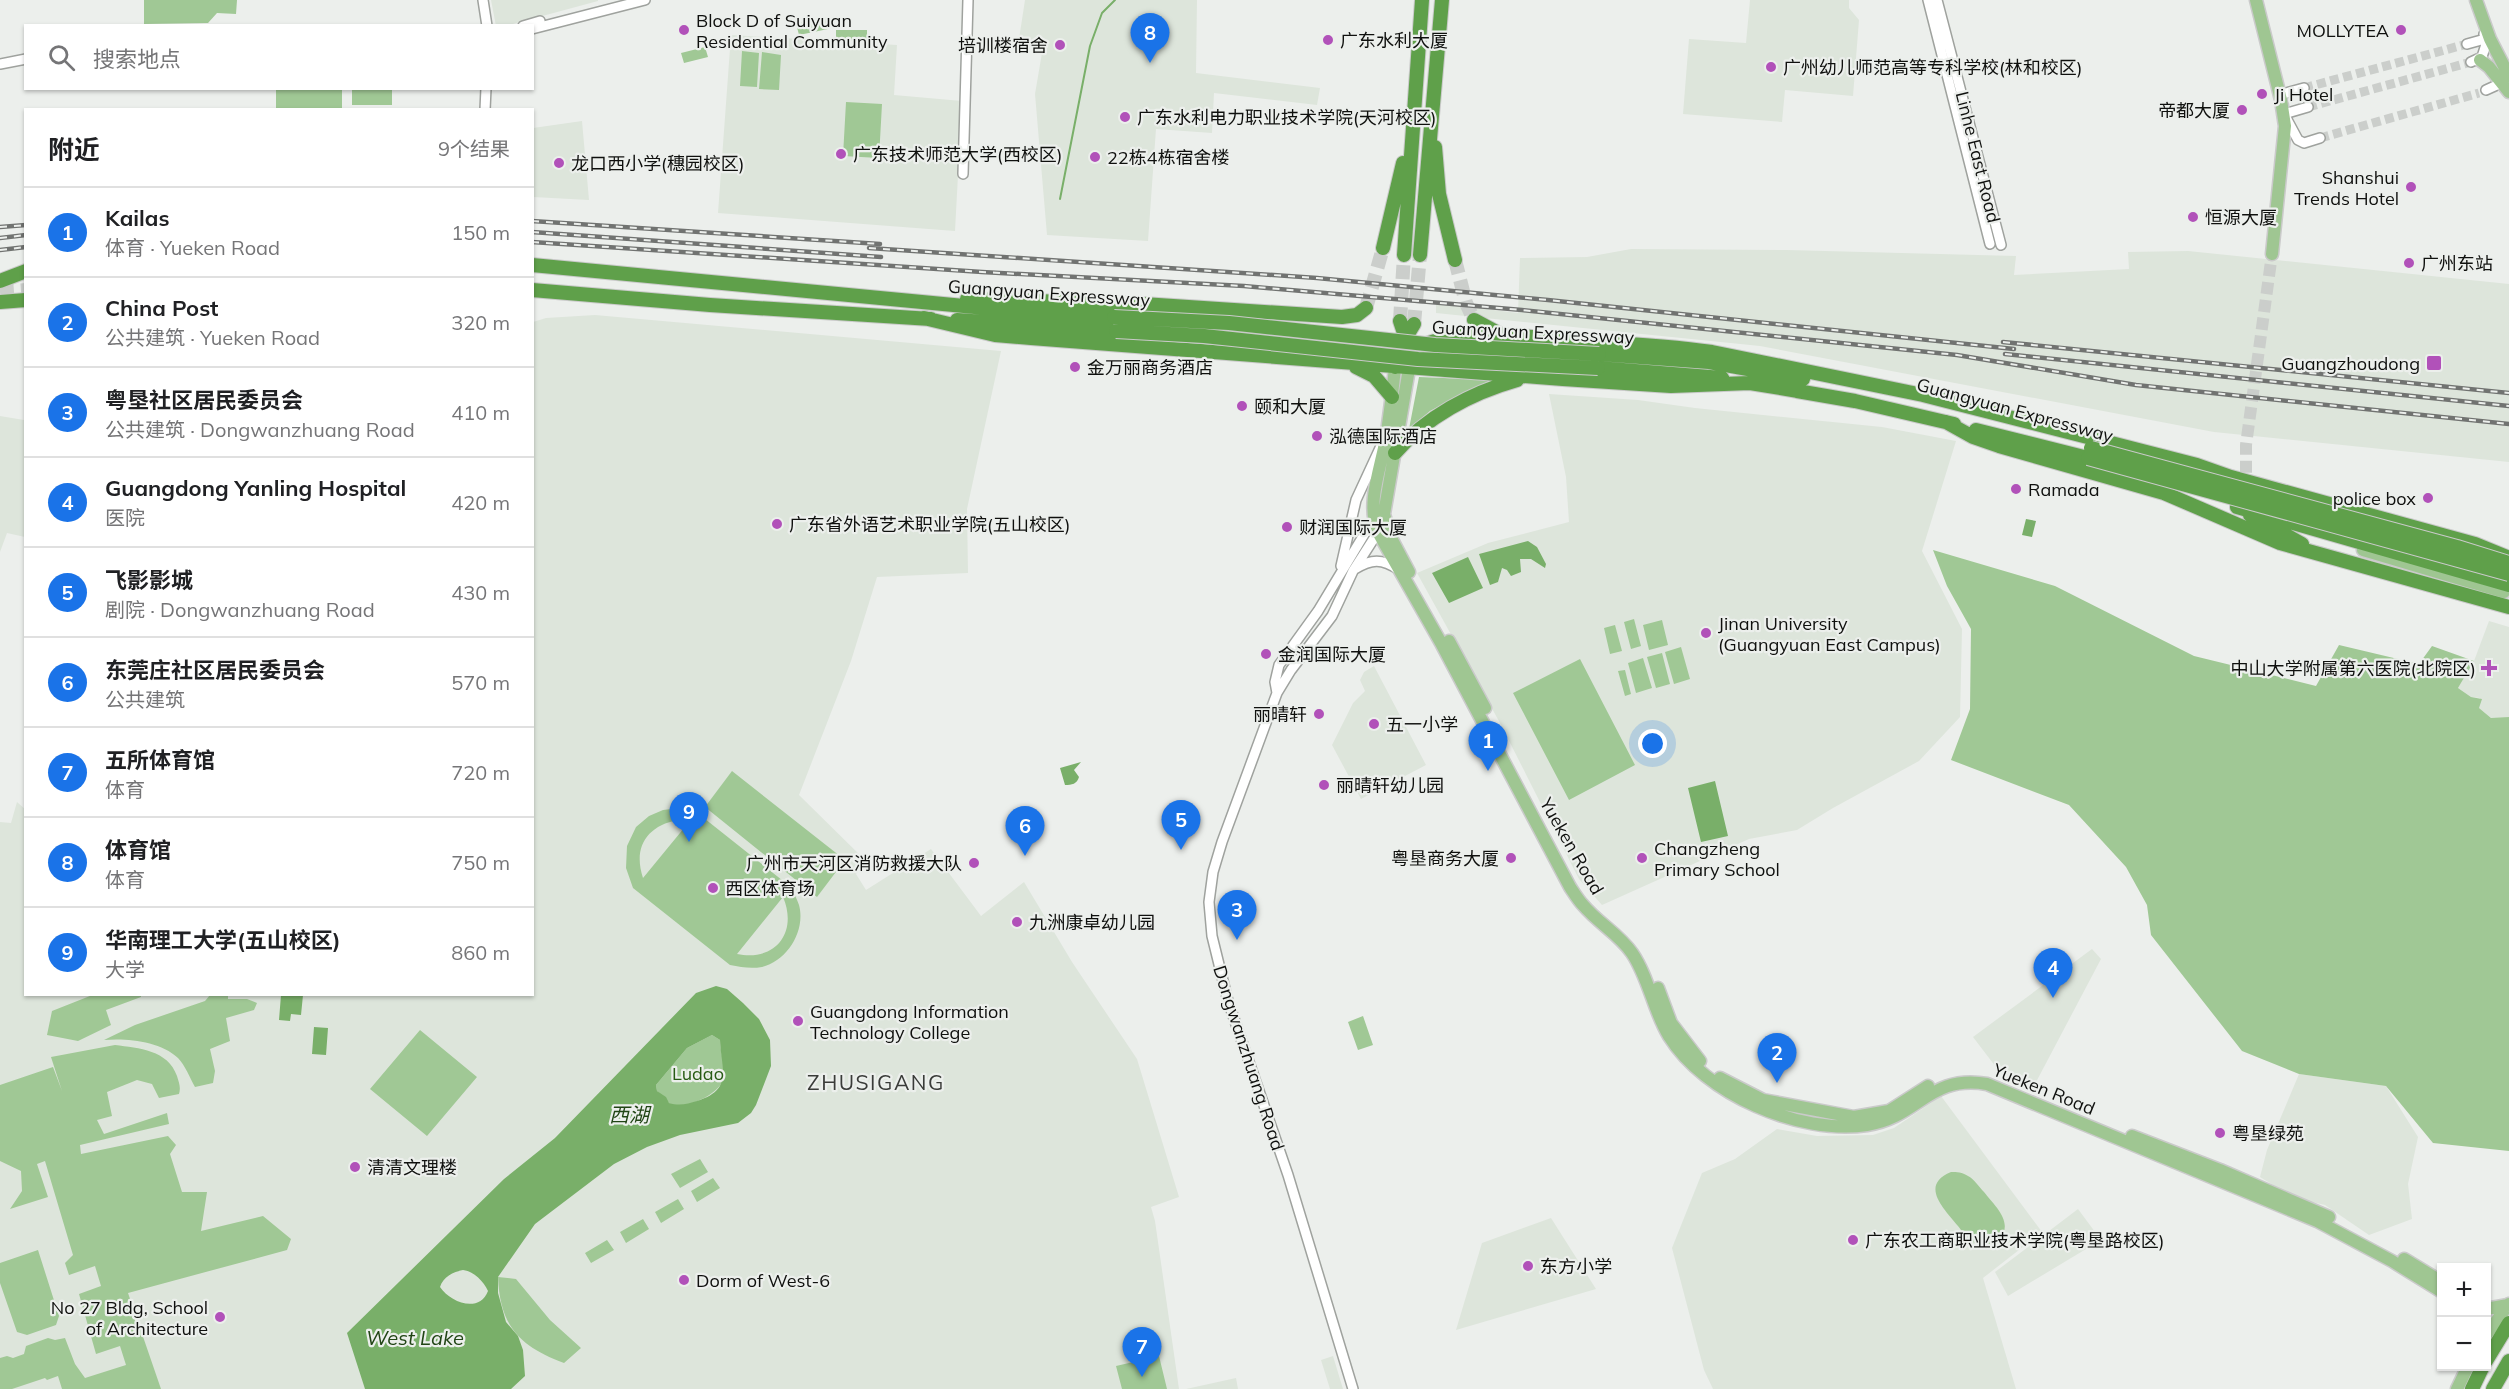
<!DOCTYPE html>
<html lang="zh">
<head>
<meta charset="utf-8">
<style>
	body { margin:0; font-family:Mulish,"Noto Sans SC",sans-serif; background:#f6f6f6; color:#202124 }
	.controls { position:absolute; right:18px; bottom:18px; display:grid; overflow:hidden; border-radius:0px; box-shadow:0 2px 4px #0004 }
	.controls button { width:54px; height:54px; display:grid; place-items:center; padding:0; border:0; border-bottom:2px solid #e0e0e0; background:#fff; color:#202124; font:30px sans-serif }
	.you { position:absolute; left:1653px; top:744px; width:21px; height:21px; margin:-15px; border:4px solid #fff; border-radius:50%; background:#1a73e8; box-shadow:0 0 0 9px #1a73e833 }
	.badge { display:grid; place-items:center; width:39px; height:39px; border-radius:50%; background:#1a73e8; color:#fff; font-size:20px; font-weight:700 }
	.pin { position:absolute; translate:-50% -50px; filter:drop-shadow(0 2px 3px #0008) }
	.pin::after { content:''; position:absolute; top:32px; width:21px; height:18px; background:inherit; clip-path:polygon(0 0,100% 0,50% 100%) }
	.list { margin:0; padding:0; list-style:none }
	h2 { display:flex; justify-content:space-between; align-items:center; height:78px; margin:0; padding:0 24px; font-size:26px }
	h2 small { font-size:20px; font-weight:400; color:#757577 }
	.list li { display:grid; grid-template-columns:39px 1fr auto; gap:18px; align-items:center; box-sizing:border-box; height:90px; padding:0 24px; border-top:2px solid #e0e0e0 }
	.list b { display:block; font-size:22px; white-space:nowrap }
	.list p { margin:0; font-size:20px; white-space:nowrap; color:#757577 }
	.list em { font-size:20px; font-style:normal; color:#757577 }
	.icon { flex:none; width:33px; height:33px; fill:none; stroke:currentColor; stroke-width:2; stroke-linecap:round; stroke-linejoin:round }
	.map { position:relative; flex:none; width:2509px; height:1389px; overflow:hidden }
	.search { position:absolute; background:#fff; box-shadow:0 2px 4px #0004; left:24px; top:24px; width:510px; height:66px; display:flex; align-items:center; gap:15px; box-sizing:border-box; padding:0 21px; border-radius:0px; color:#757577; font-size:22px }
	.panel { position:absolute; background:#fff; box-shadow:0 2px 4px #0004; left:24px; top:108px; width:510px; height:888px; border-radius:0px }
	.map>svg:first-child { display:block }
	.built { fill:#dde5db }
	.green { fill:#a0c895; fill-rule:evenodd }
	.water { fill:#79af69; fill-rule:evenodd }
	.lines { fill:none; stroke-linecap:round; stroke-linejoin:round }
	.stream { stroke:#79af69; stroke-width:2 }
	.minor-tunnel { stroke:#cbcecb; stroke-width:9; stroke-dasharray:9 4.5; stroke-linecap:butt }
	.major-tunnel { stroke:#cbcecb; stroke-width:12; stroke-dasharray:12 6; stroke-linecap:butt }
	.highway-tunnel { stroke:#cbcecb; stroke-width:14; stroke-dasharray:14 7; stroke-linecap:butt }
	.minor-casing { stroke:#9fa29e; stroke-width:12 }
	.major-casing { stroke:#cacaca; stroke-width:15 }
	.highway-casing { stroke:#cacaca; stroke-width:16 }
	.minor { stroke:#fff; stroke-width:9 }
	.major { stroke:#9fc692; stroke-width:12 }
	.highway { stroke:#5fa04a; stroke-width:14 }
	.rail-casing { stroke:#717371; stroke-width:4.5 }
	.rail { stroke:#ecefec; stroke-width:2; stroke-dasharray:7; stroke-linecap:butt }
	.highway-bridge-casing { stroke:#cacaca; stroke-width:16; stroke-linecap:butt }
	.highway-bridge { stroke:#5fa04a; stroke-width:14 }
	.poi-dot { fill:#b151b9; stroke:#ecefec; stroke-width:2 }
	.labels { text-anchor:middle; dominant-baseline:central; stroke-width:4.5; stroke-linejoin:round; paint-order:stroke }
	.poi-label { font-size:18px; fill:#0f100e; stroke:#ecefec; text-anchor:start }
	.street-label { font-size:18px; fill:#0f100e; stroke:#ecefec }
	.park-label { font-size:18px; fill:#275b14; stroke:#ecefec }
	.water-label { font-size:20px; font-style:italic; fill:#214515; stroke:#ecefec }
	.quarter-label { font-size:21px; letter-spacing:1.5px; fill:#3a3c39; stroke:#ecefec }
</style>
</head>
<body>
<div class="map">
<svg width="2509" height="1389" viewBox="0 0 2509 1389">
	<rect width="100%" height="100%" fill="#ecefec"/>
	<path class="built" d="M491,0h107v1l-89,24 -13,1z
		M1025,0h172l-1,73 124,15 -3,17 -103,-12 -2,40 -56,-4 -8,112 -101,-6 -12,-141 8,-47 -24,-8z
		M1750,0h99v8l10,12 -6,76 -68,-6 -3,32 -99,-8 6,-75 57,4z
		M731,35l166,10 -3,50 68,6 -7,130 -237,-18z
		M582,121l7,79 -56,-3v-69z
		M1631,249l156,1 229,6 -2,19 115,-6 -1,-17 60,-1 321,33v178l-295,-30 -454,-86 -324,-33v-10l82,10 2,-55 67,-1z
		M595,315l406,36 -34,158 1,64 -91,4 -26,84 -52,134 67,66 -10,13 10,16 65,-41 50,67 43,-34 48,80 65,97 42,138 -28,10 4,14 24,168h-1179v-567l11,1 6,-21 9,8v184h506l1,-672 13,-4z
		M1549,394l89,6 57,8 187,19 74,14 -34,110 40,78 -2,88 -41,44 -86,47 -36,22 -48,9 -147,66 -23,-26 -79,-156 -83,-150 71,-30 81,-21 -3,-45z
		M0,416l24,4 2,6 -1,111 -18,-4 -7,19z
		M2489,621l20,6v90l-9,2 -9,-1 -12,-10 1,-10 -9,-1 -13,-9 16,-27z
		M1374,666l52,99 -65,34 -29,-54 21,-42 12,-12 -5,-11 4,-8z
		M2092,949l9,10 -66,125 -33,-9 -29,-38z
		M2299,1074l87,12 32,51 -10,47 4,35 -43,16 -44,-30 -31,-7 -34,-21 7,-27z
		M1941,1096l101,136 -59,46 33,111h-303l-9,-19 -32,-122 30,-75 33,-14 42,-30 40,7 56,-1 21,-7z
		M2078,1209l23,31 -93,56 -13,-24z
		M1551,1218l45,71 -140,41 26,-87z
		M1333,1356l10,33h-13l-9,-29z
		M1236,1378l2,11h-52z"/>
	<path class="green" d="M144,0h93l-1,14 -19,-1 -9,10 -64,1z
		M825,17l3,12 -29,6 -3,-12z
		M836,30h31v11l-31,-1z
		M705,47l3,10 -24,6 -3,-10z
		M742,51l17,2 -2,34 -17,-1z
		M762,52l19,3 -2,35 -20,-1z
		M276,89h66v20h-66z
		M352,89h40v16h-40z
		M846,102l36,2 -3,54 -36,-2z
		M1419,377l72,3 -61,31 -21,18z
		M1933,550l122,36 139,70 122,30 23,-41 80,19 13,-18 42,15 -16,27 13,9 11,2 -3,9 12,10 18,-1v434l-76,-8 -47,-57 -87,-12 -57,-23 -91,-116 -4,-30 -21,-38 -57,-62 -118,-45 19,-51 1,-80 -24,-43z
		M1634,619l7,27 -10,3 -7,-27z
		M1662,620l6,25 -19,5 -6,-25z
		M1615,625l7,26 -12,3 -6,-26z
		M1681,647l9,32 -16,5 -9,-32z
		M1662,653l8,31 -14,4 -9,-31z
		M1643,658l9,30 -16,5 -8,-30z
		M1580,659l55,106 -66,35 -56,-107z
		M1625,670l6,24 -6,2 -7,-25z
		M732,771l113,89 -28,37 -112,-90z
		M680,808l15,3 97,77c2,6 5,11 7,17 7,26 -12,56 -37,62 -12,2 -21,0 -32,-2l-97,-77 -7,-20 1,-22 9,-19 13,-11 14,-6zM678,820l11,2 -46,56c-10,-30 3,-52 35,-58zM783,897c15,35 -7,65 -46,57z
		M95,994h46v3l-35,13 5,15 -33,16 -31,-6 5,-24z
		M210,995h18v4h19l10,4 -3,7 -28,8 4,23 -20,8 5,22 -2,12 -18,4c-5,-9 -10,-22 -17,-29 -18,-17 -51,-20 -74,-18l31,-15 70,-24z
		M1363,1016l10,29 -15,5 -10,-28z
		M420,1030l57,47 -50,59 -57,-47z
		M712,1035l8,5c0,13 7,29 2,42 -5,13 -40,30 -53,21 -3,-2 -9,-9 -12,-12l-1,-6 31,-37z
		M115,1045c24,3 53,5 62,31 2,7 4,11 2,18l-20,4 -7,-14 -15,-4 -30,12 5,24 -15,4 7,14 63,-21 2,11 -89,21 1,9 87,-18 8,9 -6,9 12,38h25l-6,39 62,-15 28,23 -4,11 -159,43 33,96h-99l-4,-13 -11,4 -2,-2 -33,11h-12v-31l7,-2 6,2 11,-4 2,-8 22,-8 7,2 10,-2 10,26 10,14 41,-13 -6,-19 -24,8 -17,-60 22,-8 -6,-20 -26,9 -4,-12 8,-8 -28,-94 -8,3 11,33 -38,12 12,-18 -1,-20 -21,-10v-76l53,-18 9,24 -11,-34z
		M700,1159l8,13 -28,16 -9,-14z
		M1951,1172c6,0 11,0 17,4 6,3 11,11 16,16 10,13 31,31 15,47 -7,6 -17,8 -26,3 -6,-3 -11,-11 -15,-16 -14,-17 -39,-41 -7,-54z
		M713,1178l7,10 -23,14 -6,-11z
		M678,1199l6,10 -23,14 -6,-11z
		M643,1219l6,10 -23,14 -6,-11z
		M607,1240l7,10 -23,13 -6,-10z
		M38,1250l21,66 -3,9 -29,10 -10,-3 -17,-49v-20z
		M498,1277l18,2 34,41 31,28 -17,15c-45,-17 -64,-37 -66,-86z
		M1159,1356l8,33h-45l-6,-23z"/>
	<path class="water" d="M2026,519l10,2 -4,16 -10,-2z
		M1528,541l9,6 9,17 -1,4 -14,-9h-11l1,13 -10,4 -4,-6 -5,-2 -4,14 -8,3 -11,-31z
		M1468,557l15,31 -34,15 -17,-30z
		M1081,762l-7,8 5,7c-2,7 -7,8 -14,8l-5,-17z
		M1715,781l13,55 -27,6 -13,-54z
		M716,986l11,3 16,14 16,16 11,21 1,26 -15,39 -5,8 -13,10 -58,12 -33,12 -33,17 -79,60 -37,53v16l8,29 12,14 5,14 2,26 -14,13h-146l-18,-56 157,-154 51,-41 141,-145zM712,1035l8,5c1,29 14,49 -23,61 -9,3 -18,5 -28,2l-3,-6 -9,-6 -1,-6 31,-37zM463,1270c11,1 21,12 25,21 -9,23 -38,11 -48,-4 3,-10 13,-15 23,-17z
		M281,995h22l-2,20 -10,-1 -1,7 -11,-1z
		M314,1027l14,1 -2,27 -14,-1z"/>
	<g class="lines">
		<path class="stream" d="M1060,199l30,-153 12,-33 13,-13"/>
		<path class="minor-tunnel" d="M2304,88l163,-44
			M2308,107l163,-45
			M2320,138l159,-45"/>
		<path class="major-tunnel" d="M2251,490l-5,-17v-28l26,-191"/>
		<path class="highway-tunnel" d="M1455,260l11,43 8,17
			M0,292l26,-2
			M1366,308l17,-60
			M1400,321l4,-66
			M1414,324l6,-69"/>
		<g class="minor-casing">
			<path id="minor" d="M483,0l4,26
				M1928,0l62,244
				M1937,0l64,245
				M523,26l17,-5
				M532,29l113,-29
				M2467,44l18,-5
				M2471,62l11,-5 4,-13 -2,-10
				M0,64l26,-5
				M2486,90l11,-5 3,-10
				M2279,95l25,-7
				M2308,107l-24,7 14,26 6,3 16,-5
				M485,110l1,-22
				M963,174l5,-174
				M1341,566l15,-66 25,-54
				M1355,569c16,-10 27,-11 44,1
				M1277,693l-2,-11 4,-17 39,-54 47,-78 15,-9
				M1353,1389l-65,-214 -60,-174 -16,-65 -3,-34 4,-30 9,-30 55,-149 14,-23 41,-54 21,-45 27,-42"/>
		</g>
		<g class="major-casing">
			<path id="major" d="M2256,0l25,100 4,26 -13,128
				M2476,0l14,39 19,37
				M2480,60l9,7 20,25
				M1395,367c-2,22 -5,43 -8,65 -4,31 -22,70 -9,100l63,111 129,244c4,6 8,13 13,18 15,18 36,29 49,48 17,25 21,57 37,83 36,58 130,99 198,89 52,-8 62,-51 120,-41l330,137 75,40 50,31
				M2363,550l141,42
				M1409,572l-19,-36 -6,-22 25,-145
				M1449,641l36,67
				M1658,988l13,35 29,38
				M1720,1078l43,22 91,17 35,-6 39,-25
				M2132,1136l88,34 109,47
				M2404,1259l38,23
				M2486,1309l22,-4
				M2486,1335l23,-31
				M2457,1389l11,-23"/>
		</g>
		<g class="highway-casing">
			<path id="highway" d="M1435,147l4,47 16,66
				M1383,248l20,-85
				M1404,255l18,-255
				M1420,255l22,-255
				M532,265l453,43 129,9
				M0,281l26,-10
				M532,290l178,15 221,14
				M967,299l176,5 199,13 15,-2 9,-7
				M0,302l26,-2
				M924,318l71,17 36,3 532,41 108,7 79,-3 54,9
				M957,320l159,11
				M1474,320l24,13
				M1400,321l8,24
				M1599,354l110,8 94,17
				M1377,355l25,-11 12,-20
				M1356,367l18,9 18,21
				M1395,367c13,-17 30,-24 51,-29 39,-8 80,-1 119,2 49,3 99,5 147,12l211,43 274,70 34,12 244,67 32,13
				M1598,368l124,10
				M1797,391l58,10 99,23
				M1946,422l27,15 26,9 165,47 116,50 229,64
				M1976,430l112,28
				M1395,453c31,-36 76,-60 122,-73
				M2237,507l272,78
				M2250,515l52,29
				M2486,1361l23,-38
				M2472,1389l11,-23
				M2493,1389l16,-28"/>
		</g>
		<use href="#minor" class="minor"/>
		<use href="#major" class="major"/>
		<use href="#highway" class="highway"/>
		<g class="rail-casing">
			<path id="rail" d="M532,221l348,23
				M0,227l26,-2
				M532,232l349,25
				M0,238l26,-3
				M532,242l450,30 262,14 278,24 435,45 179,30 373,39
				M869,248l448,30 231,22 466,49
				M0,250l26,-3
				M2003,342l506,51
				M2005,354l504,52"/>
		</g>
		<use href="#rail" class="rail"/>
		<g class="highway-bridge-casing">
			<path id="highway-bridge" d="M1114,317l115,6 206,22 164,9
				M1116,331l88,5 214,23 180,9
				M2091,448l366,99 52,16
				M2088,458l421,116"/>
		</g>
		<use href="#highway-bridge" class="highway-bridge"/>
	</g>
	<g class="poi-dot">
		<circle cx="684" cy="30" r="6"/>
		<circle cx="2401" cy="30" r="6"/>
		<circle cx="1328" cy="40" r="6"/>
		<circle cx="1060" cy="45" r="6"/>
		<circle cx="1771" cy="67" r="6"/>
		<circle cx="2262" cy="94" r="6"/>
		<circle cx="2242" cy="110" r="6"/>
		<circle cx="1125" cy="117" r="6"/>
		<circle cx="841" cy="154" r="6"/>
		<circle cx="1095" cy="157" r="6"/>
		<circle cx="559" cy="163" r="6"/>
		<circle cx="2411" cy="187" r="6"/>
		<circle cx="2193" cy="217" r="6"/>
		<circle cx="2409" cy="263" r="6"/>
		<rect x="2426" y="355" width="16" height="16" rx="3"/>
		<circle cx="1075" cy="367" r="6"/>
		<circle cx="1242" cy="406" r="6"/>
		<circle cx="1317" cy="436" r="6"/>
		<circle cx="2016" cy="489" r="6"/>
		<circle cx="2428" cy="498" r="6"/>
		<circle cx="777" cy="524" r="6"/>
		<circle cx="1287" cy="527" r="6"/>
		<circle cx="1706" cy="633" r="6"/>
		<circle cx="1266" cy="654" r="6"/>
		<path d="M2486 659h6v6h6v6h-6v6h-6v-6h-6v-6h6z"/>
		<circle cx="1319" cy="714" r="6"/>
		<circle cx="1374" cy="724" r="6"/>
		<circle cx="1324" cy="785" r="6"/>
		<circle cx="1511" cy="858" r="6"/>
		<circle cx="1642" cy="858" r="6"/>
		<circle cx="974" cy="863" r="6"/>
		<circle cx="713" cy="888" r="6"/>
		<circle cx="1017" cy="922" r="6"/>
		<circle cx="798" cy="1021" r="6"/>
		<circle cx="2220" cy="1133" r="6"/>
		<circle cx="355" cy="1167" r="6"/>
		<circle cx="1853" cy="1240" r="6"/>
		<circle cx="1528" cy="1266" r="6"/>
		<circle cx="684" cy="1280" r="6"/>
		<circle cx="220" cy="1317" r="6"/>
	</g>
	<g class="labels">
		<g class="poi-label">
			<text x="696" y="20">Block D of Suiyuan<tspan x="696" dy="21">Residential Community</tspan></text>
			<text x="2389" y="30" text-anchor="end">MOLLYTEA</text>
			<text x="1340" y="40">广东水利大厦</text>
			<text x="1048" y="45" text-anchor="end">培训楼宿舍</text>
			<text x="1783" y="67">广州幼儿师范高等专科学校(林和校区)</text>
			<text x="2274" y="94">Ji Hotel</text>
			<text x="2230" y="110" text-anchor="end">帝都大厦</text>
			<text x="1137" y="117">广东水利电力职业技术学院(天河校区)</text>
			<text x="853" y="154">广东技术师范大学(西校区)</text>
			<text x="1107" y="157">22栋4栋宿舍楼</text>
			<text x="571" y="163">龙口西小学(穗园校区)</text>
			<text x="2399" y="177" text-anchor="end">Shanshui<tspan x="2399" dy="21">Trends Hotel</tspan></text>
			<text x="2205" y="217">恒源大厦</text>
			<text x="2421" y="263">广州东站</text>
			<text x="2420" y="363" text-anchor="end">Guangzhoudong</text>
			<text x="1087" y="367">金万丽商务酒店</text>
			<text x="1254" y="406">颐和大厦</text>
			<text x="1329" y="436">泓德国际酒店</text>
			<text x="2028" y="489">Ramada</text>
			<text x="2416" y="498" text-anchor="end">police box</text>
			<text x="789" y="524">广东省外语艺术职业学院(五山校区)</text>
			<text x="1299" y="527">财润国际大厦</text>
			<text x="1718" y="623">Jinan University<tspan x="1718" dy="21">(Guangyuan East Campus)</tspan></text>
			<text x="1278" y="654">金润国际大厦</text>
			<text x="2476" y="668" text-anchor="end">中山大学附属第六医院(北院区)</text>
			<text x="1307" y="714" text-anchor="end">丽晴轩</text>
			<text x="1386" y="724">五一小学</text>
			<text x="1336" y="785">丽晴轩幼儿园</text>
			<text x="1654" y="848">Changzheng<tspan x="1654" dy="21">Primary School</tspan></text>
			<text x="1499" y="858" text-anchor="end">粤垦商务大厦</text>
			<text x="962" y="863" text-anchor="end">广州市天河区消防救援大队</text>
			<text x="725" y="888">西区体育场</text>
			<text x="1029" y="922">九洲康卓幼儿园</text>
			<text x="810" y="1011">Guangdong Information<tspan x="810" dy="21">Technology College</tspan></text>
			<text x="2232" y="1133">粤垦绿苑</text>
			<text x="367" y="1167">清清文理楼</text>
			<text x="1865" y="1240">广东农工商职业技术学院(粤垦路校区)</text>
			<text x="1540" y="1266">东方小学</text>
			<text x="696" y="1280">Dorm of West-6</text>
			<text x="208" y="1307" text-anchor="end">No 27 Bldg, School<tspan x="208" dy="21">of Architecture</tspan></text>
		</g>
		<g class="street-label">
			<text transform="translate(1978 157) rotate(76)">Linhe East Road</text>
			<text transform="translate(1049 293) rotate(4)">Guangyuan Expressway</text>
			<text transform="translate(1533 332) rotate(3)">Guangyuan Expressway</text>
			<text transform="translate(2015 410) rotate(15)">Guangyuan Expressway</text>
			<text transform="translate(1572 846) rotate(60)">Yueken Road</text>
			<text transform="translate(1249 1058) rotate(72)">Dongwanzhuang Road</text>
			<text transform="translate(2044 1089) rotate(22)">Yueken Road</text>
		</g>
		<g class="park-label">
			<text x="698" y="1073">Ludao</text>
		</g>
		<g class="water-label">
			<text x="629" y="1114">西湖</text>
			<text x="415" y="1337">West Lake</text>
		</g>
		<g class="quarter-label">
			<text x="876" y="1082">ZHUSIGANG</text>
		</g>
	</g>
</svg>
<div class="controls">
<button>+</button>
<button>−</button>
</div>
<div class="you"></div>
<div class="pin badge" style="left:1488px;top:771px">1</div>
<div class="pin badge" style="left:1777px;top:1083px">2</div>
<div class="pin badge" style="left:1237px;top:940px">3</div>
<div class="pin badge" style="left:2053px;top:998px">4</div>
<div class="pin badge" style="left:1181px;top:850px">5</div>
<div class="pin badge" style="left:1025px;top:856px">6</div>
<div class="pin badge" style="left:1142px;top:1377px">7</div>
<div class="pin badge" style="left:1150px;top:63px">8</div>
<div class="pin badge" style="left:689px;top:842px">9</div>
<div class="search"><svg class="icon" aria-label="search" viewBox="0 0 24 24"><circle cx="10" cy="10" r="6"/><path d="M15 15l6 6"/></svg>搜索地点</div>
<section class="panel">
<h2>附近<small>9个结果</small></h2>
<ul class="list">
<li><span class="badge">1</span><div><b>Kailas</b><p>体育 · Yueken Road</p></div><em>150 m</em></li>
<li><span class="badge">2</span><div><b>China Post</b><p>公共建筑 · Yueken Road</p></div><em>320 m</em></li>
<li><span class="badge">3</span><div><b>粤垦社区居民委员会</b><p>公共建筑 · Dongwanzhuang Road</p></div><em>410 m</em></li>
<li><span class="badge">4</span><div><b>Guangdong Yanling Hospital</b><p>医院</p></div><em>420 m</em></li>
<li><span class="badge">5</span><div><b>飞影影城</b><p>剧院 · Dongwanzhuang Road</p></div><em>430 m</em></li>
<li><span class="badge">6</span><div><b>东莞庄社区居民委员会</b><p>公共建筑</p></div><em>570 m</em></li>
<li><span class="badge">7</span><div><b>五所体育馆</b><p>体育</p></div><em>720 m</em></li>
<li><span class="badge">8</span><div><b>体育馆</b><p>体育</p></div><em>750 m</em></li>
<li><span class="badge">9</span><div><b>华南理工大学(五山校区)</b><p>大学</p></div><em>860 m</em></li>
</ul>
</section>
</div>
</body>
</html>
